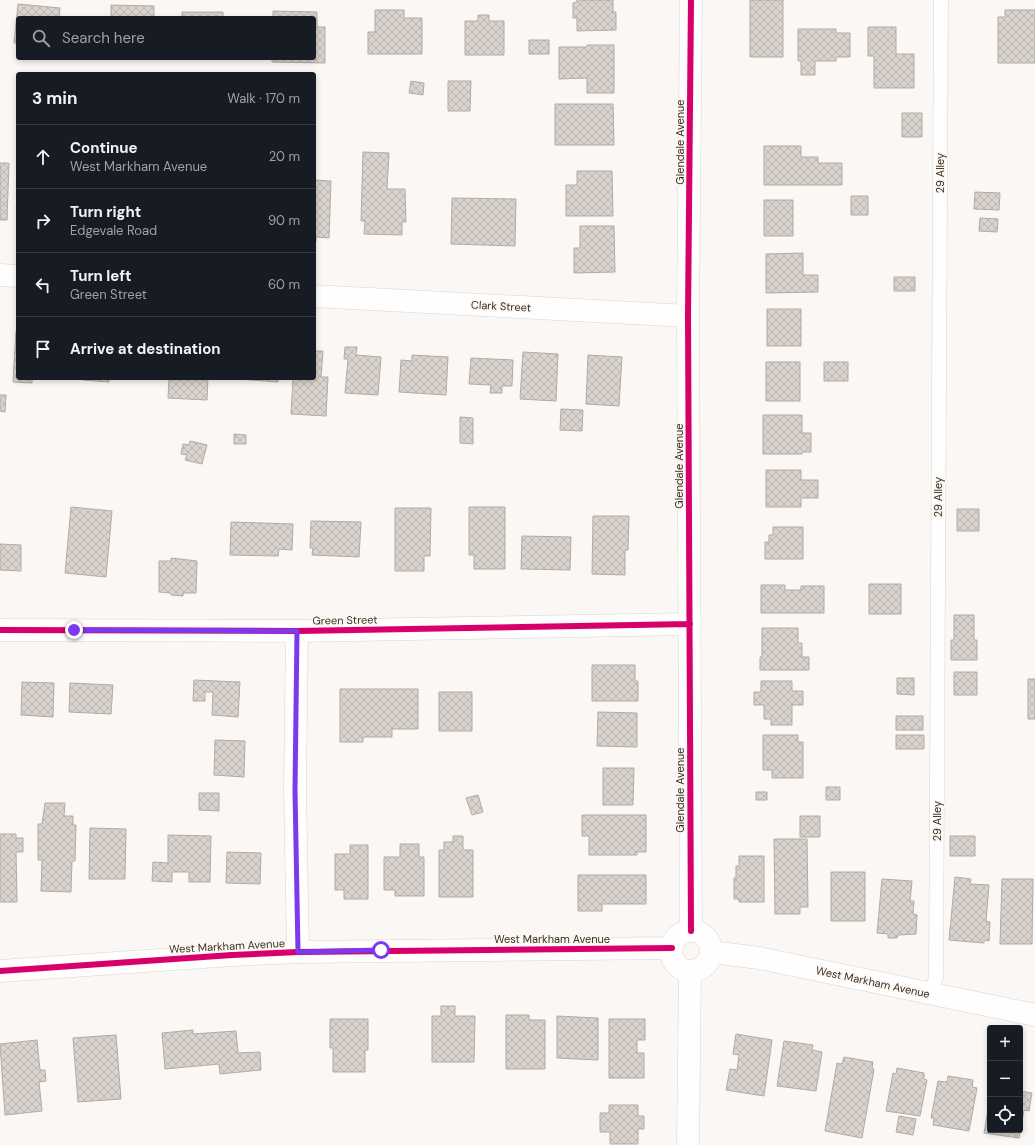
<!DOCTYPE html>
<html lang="en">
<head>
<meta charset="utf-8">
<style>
	body { margin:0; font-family:"DM Sans",sans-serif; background:#242831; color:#f1f3f6 }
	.controls { position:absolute; right:12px; bottom:12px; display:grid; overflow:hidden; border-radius:4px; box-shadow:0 2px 6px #0003 }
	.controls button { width:36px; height:36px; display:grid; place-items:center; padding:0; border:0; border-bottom:1px solid #363941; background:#171b24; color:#f1f3f6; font:20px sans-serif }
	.stop { position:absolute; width:12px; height:12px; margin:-9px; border:3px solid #7c3aed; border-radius:50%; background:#fff }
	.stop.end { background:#7c3aed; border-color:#fff; box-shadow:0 1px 4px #0008 }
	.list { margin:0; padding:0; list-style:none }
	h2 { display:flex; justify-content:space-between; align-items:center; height:52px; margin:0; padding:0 16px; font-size:17px }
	h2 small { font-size:13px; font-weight:400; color:#9ea1a6 }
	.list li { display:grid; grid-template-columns:26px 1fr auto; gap:12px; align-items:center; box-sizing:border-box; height:64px; padding:0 16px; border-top:1px solid #363941 }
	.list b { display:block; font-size:15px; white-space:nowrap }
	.list p { margin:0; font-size:13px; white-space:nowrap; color:#9ea1a6 }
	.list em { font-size:13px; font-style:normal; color:#9ea1a6 }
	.icon { flex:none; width:22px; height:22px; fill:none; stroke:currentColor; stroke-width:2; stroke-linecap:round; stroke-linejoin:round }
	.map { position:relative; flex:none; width:1035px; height:1145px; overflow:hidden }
	.search { position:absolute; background:#171b24; box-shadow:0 2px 6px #0003; left:16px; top:16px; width:300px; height:44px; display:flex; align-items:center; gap:10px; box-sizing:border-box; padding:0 14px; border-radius:4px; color:#9ea1a6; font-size:15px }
	.panel { position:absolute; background:#171b24; box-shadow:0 2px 6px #0003; left:16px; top:72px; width:300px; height:308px; border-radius:4px }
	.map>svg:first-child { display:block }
	.building { fill:url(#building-cross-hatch); stroke:#b1aba5 }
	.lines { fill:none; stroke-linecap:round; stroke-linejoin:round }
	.lane-casing { stroke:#dbd4ce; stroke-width:15 }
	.street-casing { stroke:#dbd4ce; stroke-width:23 }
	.secondary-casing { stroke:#dbd4ce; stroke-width:23 }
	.lane { stroke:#fefefe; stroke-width:14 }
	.street { stroke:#fefefe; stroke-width:22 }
	.secondary { stroke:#fefefe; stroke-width:22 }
	.cycleway-casing { stroke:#fdf7f2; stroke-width:8 }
	.cycleway { stroke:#d6006c; stroke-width:6 }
	.route { stroke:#7c3aed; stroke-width:5 }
	.labels { text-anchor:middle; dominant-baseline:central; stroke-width:3.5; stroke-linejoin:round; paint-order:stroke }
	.street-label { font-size:11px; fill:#392e24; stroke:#fdf7f2 }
</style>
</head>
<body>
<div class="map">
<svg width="1035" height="1145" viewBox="0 0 1035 1145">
	<defs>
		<pattern id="building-cross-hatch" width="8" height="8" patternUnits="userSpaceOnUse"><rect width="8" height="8" fill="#dad3cd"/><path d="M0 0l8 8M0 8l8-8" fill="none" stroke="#bcb5b0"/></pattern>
	</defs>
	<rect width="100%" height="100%" fill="#faf7f5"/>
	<path class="building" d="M577,0h36v12h3v18l-39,1v-13h-4v-15l4,-1z
		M750,0h33v57h-33z
		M18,4l42,4 -1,10h-41v25h-4z
		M111,5l43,1v12h-43z
		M375,10h29v8h18v36h-54v-22h7z
		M1005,10h30v53h-37v-46h7z
		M273,11l44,1v15h8v36l-53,-1v-4h42v-40h-41z
		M182,12h41v6h-41z
		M478,15h11v6h15v34h-39v-34h13z
		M868,27h28v27h18v34h-40v-32h-6z
		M798,29h38v4h14v24h-14v4h-21v14h-14v-14h-3z
		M529,40h20v14h-20z
		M587,45h27v48h-27v-15l-28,1v-32h28z
		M411,81l13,2 -1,12 -14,-2z
		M448,81h23l-1,30h-22z
		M555,104h58l1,41h-59z
		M902,113h20v24h-20z
		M764,146h37v11h17v6h24v22h-78z
		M363,152l26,1 -2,36h18l1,33h-4v13l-38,-1 1,-13h-4z
		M0,163h9l-2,57h-7z
		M577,171h35l1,45h-47v-31h11z
		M314,180l17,1 -2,57 -13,-1v5h-2z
		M975,192l25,1 -1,17 -25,-1z
		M851,196h17v19h-17z
		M452,198l64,1 -1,47 -64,-2z
		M764,200h29v36h-29z
		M980,218l18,1 -1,13 -18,-1z
		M580,226h34l1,46 -41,1v-25h6z
		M803,253v22h15v17l-52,1v-39z
		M894,277h21v14h-21z
		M767,309h34v37h-34z
		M16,331h2v47h14v5l-19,-1z
		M345,347h12l-1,8 25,2 -3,38 -33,-2 3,-34h-4z
		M314,351h9l-2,26h7l-2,39 -35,-2 2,-36h21z
		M523,352l35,2 -2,47 -36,-2z
		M412,355l36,2 -2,38 -47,-3 2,-32 11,1z
		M588,355l34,2 -3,49 -33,-2z
		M471,358l42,2 -1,26h-10v7h-12l1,-8 -22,-1z
		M766,362h34v39h-34z
		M824,362h24v19h-24z
		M83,378h26v4l-26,-2z
		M169,378h39l-1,22 -39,-2z
		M238,378h40v4l-40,-3z
		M0,395h6l-1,17 -5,-1z
		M561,409l22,1 -1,21 -22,-1z
		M763,415h39v18h9v19h-9v2h-39z
		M460,417l13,1v26l-13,-1z
		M234,434l12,1v9h-12z
		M190,441l17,4 -5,19 -17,-4 2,-5 -6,-1 2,-10 6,1z
		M766,470h35v10h17v18h-17v9h-35z
		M71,507l41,4 -6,66 -41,-4z
		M469,507h36v62h-31v-14h-5z
		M395,508h36l-1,48h-6v15h-29z
		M957,509h22v22h-22z
		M593,516h36l-1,34h-3v25l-33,-1z
		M311,521l50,1 -2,35 -47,-2 1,-7h-3z
		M231,522l62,2 -1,26 -13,-1 -1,7 -48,-1z
		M773,527h30v32h-38v-17h4v-7h4z
		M522,536l49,1 -1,33 -49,-1z
		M0,544l21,1v26l-21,-1z
		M171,558l26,3 -1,32h-13v3l-12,-1v-2l-12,-1v-31h12z
		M869,584h32v30h-32z
		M761,585h24v5h16v-4h23v27h-63z
		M954,615h20v25h3v20h-26v-20h3z
		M762,628h36v15h4v14h7v13h-49v-13h2z
		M592,665h43v16h3v20h-46z
		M954,672h23v23h-23z
		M897,678h17v17l-17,-1z
		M1028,679h7v40h-7z
		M194,680l46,2 -2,35 -26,-2 1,-23h-8v9h-12z
		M761,681h31v10h11v14h-11v20h-21v-6h-7v-14h-10v-13h7z
		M22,682l32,1 -1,34 -32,-2z
		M70,683l43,2 -2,29 -42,-2z
		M340,689h78v40h-26v8h-29v5h-23z
		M439,692h33v39h-33z
		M598,712l39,1v34l-40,-1z
		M896,716h27v14h-27z
		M763,735h35v7h5v36h-31v-8h-9z
		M896,735h28v14h-28z
		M215,740l30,1 -1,36 -30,-2z
		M603,768h31l-1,37h-30z
		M826,787h14v13h-14z
		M756,792h11v8h-11z
		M199,793h20v18l-20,-1z
		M478,795l5,17 -11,3 -6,-17z
		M45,803h20l-1,13h9v9h3l-1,36h-3l-1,31 -30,-1 1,-31h-4v-36h4z
		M582,815h64v37h-9v3h-48v-19h-7z
		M800,816h20v21h-20z
		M90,828l36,1 -1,50h-36z
		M0,834h16v4h7v14h-7l1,50h-17z
		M168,835l43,1 -1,46h-21v-10h-17v10l-20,-1 1,-19 15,1z
		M453,836h10v14h10v47h-34v-47h5v-8h9z
		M950,836h25v20h-25z
		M774,839h33l1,68h-8v7h-25z
		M400,844h19v13h5v39h-29v-6h-11v-33h16z
		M350,845h18v54h-24v-9h-9v-36h15z
		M227,852l34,1 -1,31 -34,-1z
		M739,856h25v46h-25v-3h-5v-21h2v-12h3z
		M831,872h34v49h-34z
		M578,875h68v29h-44v7h-24z
		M955,877l16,2 -1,5 19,1 -3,36 4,1 -1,19 -5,-1v3l-35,-3z
		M882,879l30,2 -2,20h4l-1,13 4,1 -1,19 -18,1 -1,3h-9v-4l-11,-1z
		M1002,879h31l-1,65h-32z
		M441,1006h14v10h20l-1,46h-42v-46h9z
		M506,1015h23v5h16v49h-39z
		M557,1016l41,2v42l-41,-2z
		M330,1019h38v31h-3v22h-32v-24h-3z
		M609,1019h36v21h-8v13h7v25h-35z
		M193,1030v4l43,-3 2,22 22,-1 1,18 -41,4 -1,-10 -54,5 -3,-36z
		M736,1034l36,6 -8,56 -38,-6 4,-21 7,1 2,-15 -6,-1z
		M116,1035l5,64 -43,3 -5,-64z
		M37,1040l3,30h5l1,11 -7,1 3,29 -37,4 -5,-71z
		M784,1041l29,4 -1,5 10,2 -6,39 -39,-5z
		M844,1057l29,5 -1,7h2l-12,69 -37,-7 12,-68 5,1z
		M897,1068l27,5v6l3,1 -7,36 -34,-5 7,-38 3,1z
		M948,1076l25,4 -1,7 5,1 -8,43 -36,-6 1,-7h-3l7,-37 9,1z
		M1020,1091l12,2 -3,18 -5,-1 -5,28 -35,-5 6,-35v32h30z
		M609,1105h29v11h6v13h-6v15h-28v-12h-10v-19h9z
		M899,1116l17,3 -3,16 -17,-3z"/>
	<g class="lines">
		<g class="lane-casing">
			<path id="lane" d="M932,994l4,-18 5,-976"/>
		</g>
		<g class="street-casing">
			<path id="street" d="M691,0l-3,316 3,615
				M0,275l18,1
				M314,296l374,20
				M0,630l297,1 393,-7
				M297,631l-2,159 3,162
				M688,1145l2,-174"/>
		</g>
		<g class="secondary-casing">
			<path id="secondary" d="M671 951a20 20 0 1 1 40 0a20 20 0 1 1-40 0Z
				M711,952l48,6 276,57
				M0,971l232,-16 66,-3 374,-4"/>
		</g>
		<use href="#lane" class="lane"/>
		<use href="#street" class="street"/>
		<use href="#secondary" class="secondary"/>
		<g class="cycleway-casing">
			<path id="cycleway" d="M691,0l-3,316 3,615
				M0,630l297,1 393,-7
				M0,971l232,-16 66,-3 374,-4"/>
		</g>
		<use href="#cycleway" class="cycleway"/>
	</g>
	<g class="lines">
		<path class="route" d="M74,630l223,1 -2,159 3,162 83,-2"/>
	</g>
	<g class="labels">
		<g class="street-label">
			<text transform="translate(680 142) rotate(-90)">Glendale Avenue</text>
			<text transform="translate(940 173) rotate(-90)">29 Alley</text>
			<text transform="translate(501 306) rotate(3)">Clark Street</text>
			<text transform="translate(679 466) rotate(-90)">Glendale Avenue</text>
			<text transform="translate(938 497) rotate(-90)">29 Alley</text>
			<text transform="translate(345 620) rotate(-1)">Green Street</text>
			<text transform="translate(680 790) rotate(-90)">Glendale Avenue</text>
			<text transform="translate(937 821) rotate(-90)">29 Alley</text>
			<text x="552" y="939">West Markham Avenue</text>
			<text transform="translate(227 946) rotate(-3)">West Markham Avenue</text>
			<text transform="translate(873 982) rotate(12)">West Markham Avenue</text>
		</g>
	</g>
</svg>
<div class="controls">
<button>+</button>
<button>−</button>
<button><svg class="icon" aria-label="locate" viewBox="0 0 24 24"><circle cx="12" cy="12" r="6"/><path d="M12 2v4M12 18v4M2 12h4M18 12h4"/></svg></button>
</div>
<div class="stop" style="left:381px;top:950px"></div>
<div class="stop end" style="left:74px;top:630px"></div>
<div class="search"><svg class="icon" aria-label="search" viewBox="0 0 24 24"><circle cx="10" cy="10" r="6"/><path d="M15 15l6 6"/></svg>Search here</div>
<section class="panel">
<h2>3 min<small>Walk · 170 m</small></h2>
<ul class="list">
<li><svg class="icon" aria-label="ahead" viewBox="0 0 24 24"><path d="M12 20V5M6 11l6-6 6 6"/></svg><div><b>Continue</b><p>West Markham Avenue</p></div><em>20 m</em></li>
<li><svg class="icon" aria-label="right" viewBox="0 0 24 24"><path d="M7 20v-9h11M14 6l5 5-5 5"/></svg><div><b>Turn right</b><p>Edgevale Road</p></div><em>90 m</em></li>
<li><svg class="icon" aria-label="left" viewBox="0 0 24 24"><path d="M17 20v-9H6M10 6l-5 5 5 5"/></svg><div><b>Turn left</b><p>Green Street</p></div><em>60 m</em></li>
<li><svg class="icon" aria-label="arrive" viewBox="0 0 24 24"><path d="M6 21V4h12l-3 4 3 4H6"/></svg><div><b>Arrive at destination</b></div></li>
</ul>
</section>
</div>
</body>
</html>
